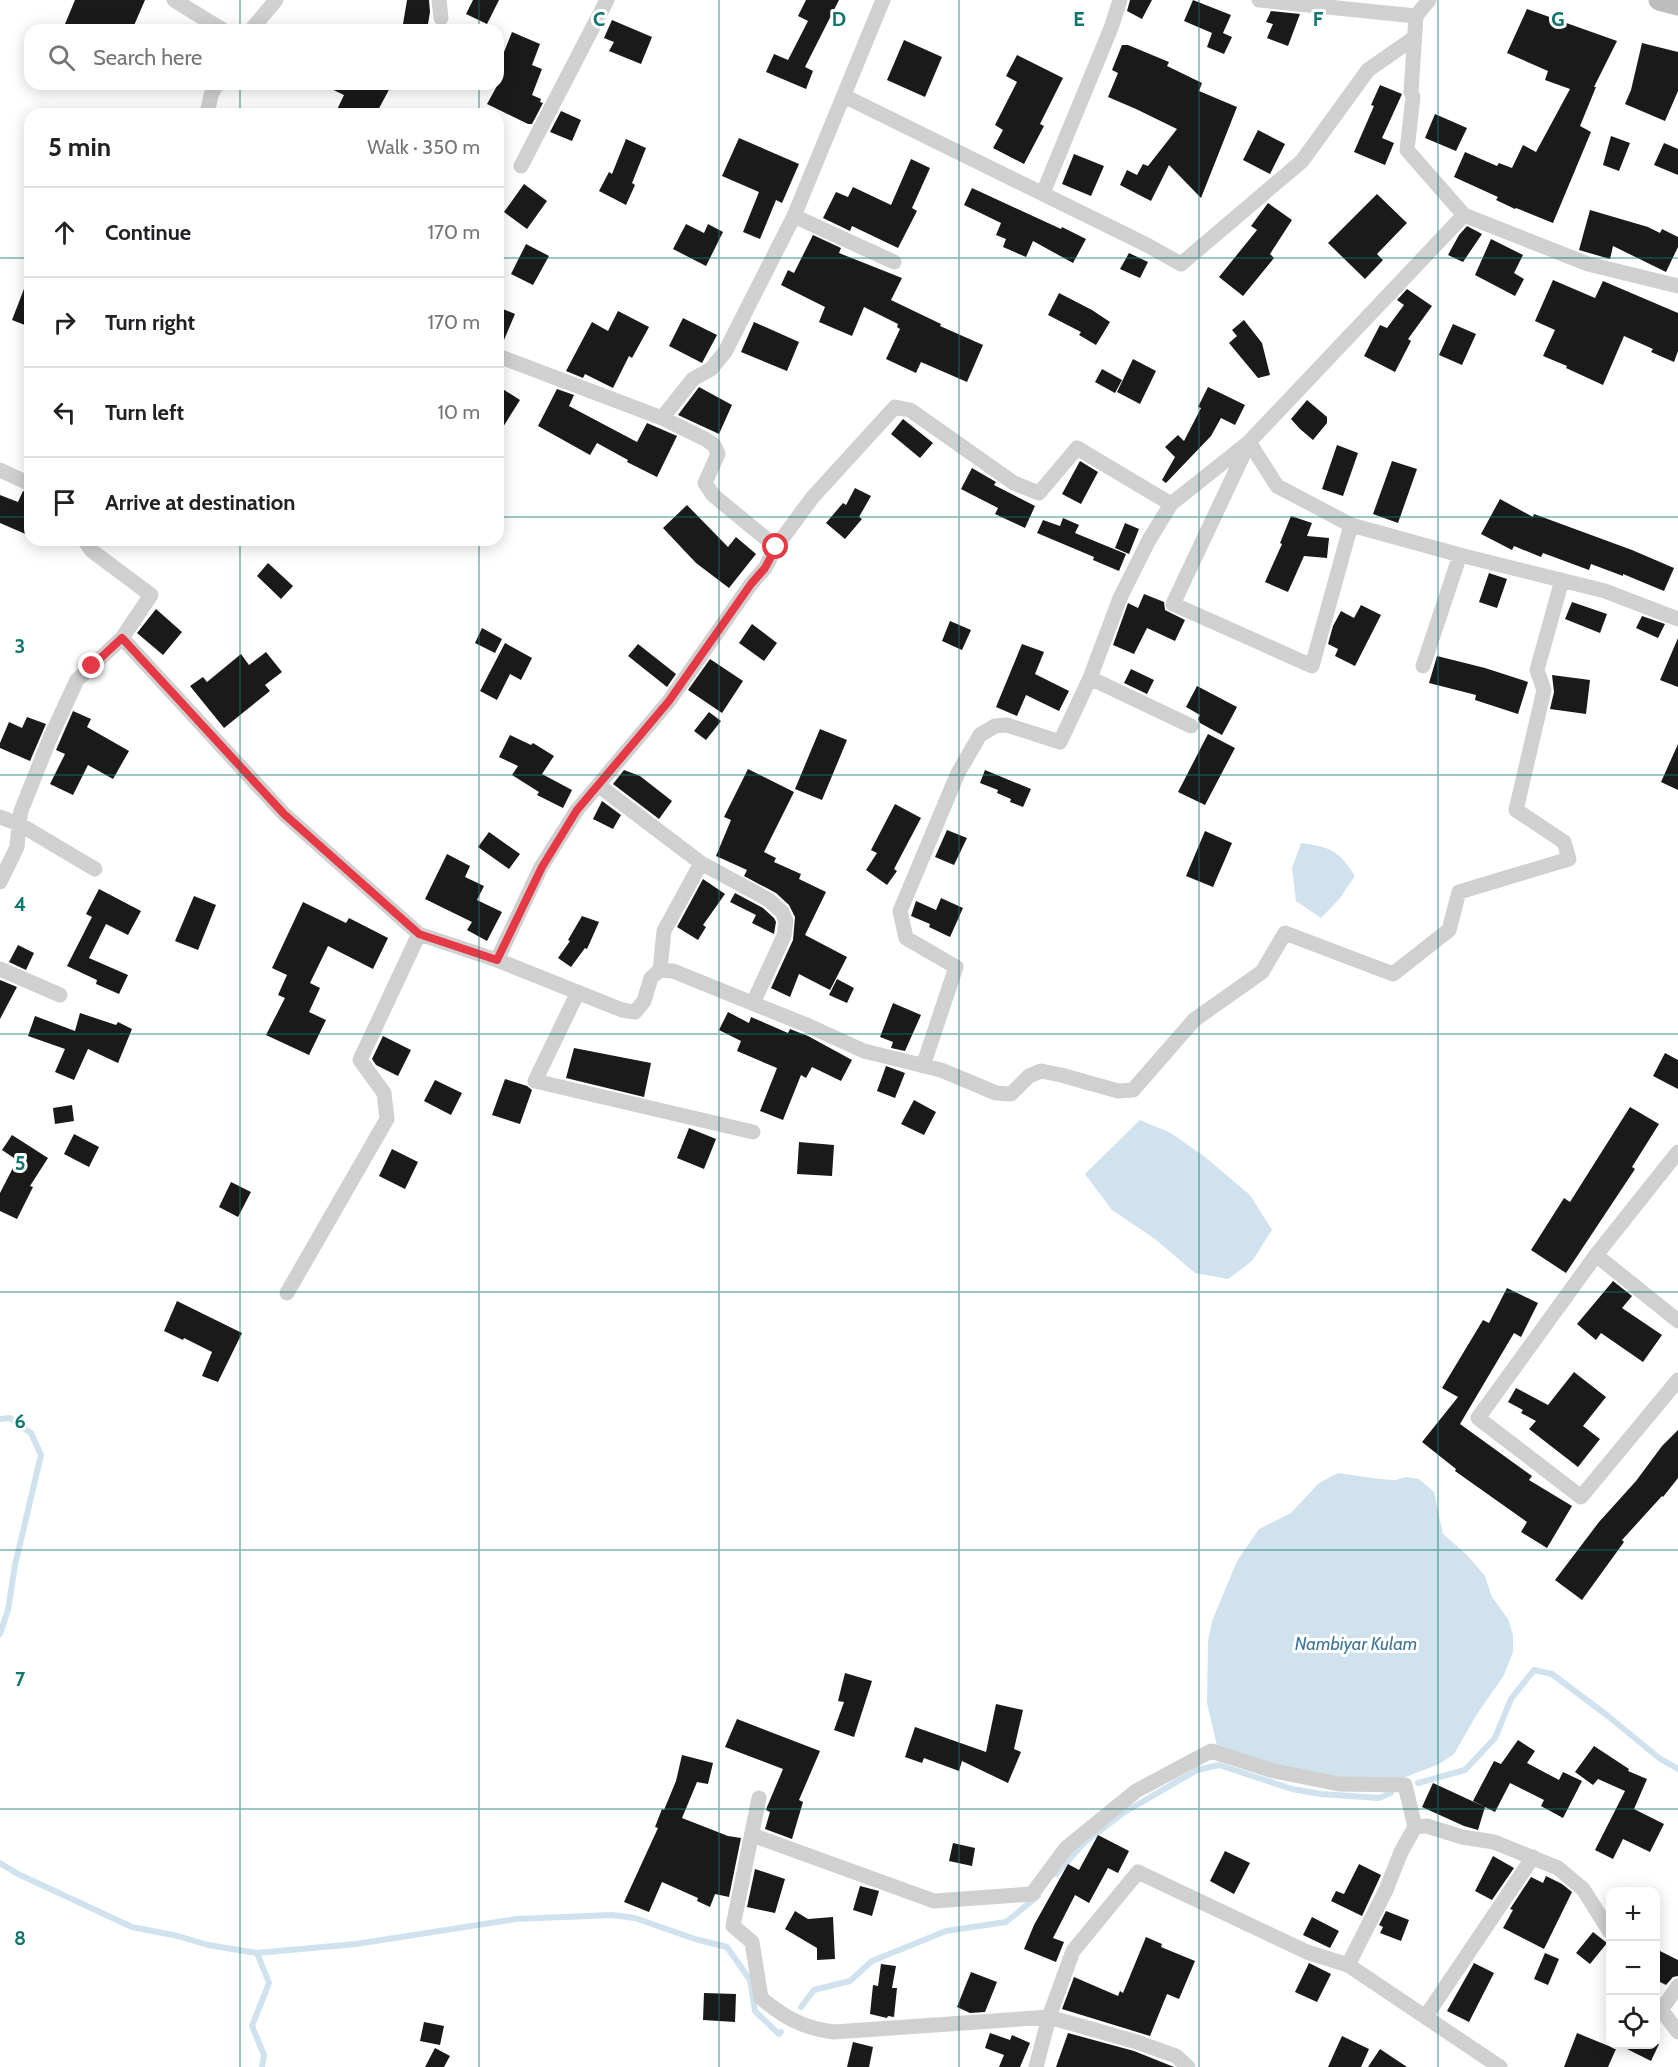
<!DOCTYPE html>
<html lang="en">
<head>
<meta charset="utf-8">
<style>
	body { margin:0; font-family:Cabin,sans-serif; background:#f6f6f6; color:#202124 }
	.controls { position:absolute; right:18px; bottom:18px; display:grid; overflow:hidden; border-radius:12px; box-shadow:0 3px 15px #0003 }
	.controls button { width:54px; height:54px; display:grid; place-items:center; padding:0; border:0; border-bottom:2px solid #e0e0e0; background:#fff; color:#202124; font:30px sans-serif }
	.stop { position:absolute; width:18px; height:18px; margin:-14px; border:4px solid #e63946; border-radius:50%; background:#fff }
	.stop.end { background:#e63946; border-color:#fff; box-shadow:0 2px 6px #0008 }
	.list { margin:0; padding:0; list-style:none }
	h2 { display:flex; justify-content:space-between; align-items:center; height:78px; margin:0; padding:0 24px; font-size:26px }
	h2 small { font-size:20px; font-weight:400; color:#757577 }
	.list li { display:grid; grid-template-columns:39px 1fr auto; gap:18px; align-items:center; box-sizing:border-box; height:90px; padding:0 24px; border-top:2px solid #e0e0e0 }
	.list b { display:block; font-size:22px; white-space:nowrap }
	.list em { font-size:20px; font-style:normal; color:#757577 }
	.icon { flex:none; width:33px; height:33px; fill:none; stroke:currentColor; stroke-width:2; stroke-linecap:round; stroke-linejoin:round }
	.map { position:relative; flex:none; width:1678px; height:2067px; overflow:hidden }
	.search { position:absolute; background:#fff; box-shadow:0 3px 15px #0003; left:24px; top:24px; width:480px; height:66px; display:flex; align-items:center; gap:15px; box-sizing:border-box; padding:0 21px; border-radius:18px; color:#757577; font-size:22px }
	.panel { position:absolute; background:#fff; box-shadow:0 3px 15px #0003; left:24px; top:108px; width:480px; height:438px; border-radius:18px }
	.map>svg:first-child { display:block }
	.water { fill:#cfe2ee }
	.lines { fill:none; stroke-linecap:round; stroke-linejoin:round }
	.stream { stroke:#cfe2ee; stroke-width:6 }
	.building { fill:#1a1a1a }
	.minor { stroke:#d0d0d0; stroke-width:15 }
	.secondary { stroke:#bdbdbd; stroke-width:21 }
	.route { stroke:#e63946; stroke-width:8 }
	.grid { fill:none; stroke:#0f766e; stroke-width:1.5; stroke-opacity:0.55 }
	.labels { text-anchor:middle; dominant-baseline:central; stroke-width:6; stroke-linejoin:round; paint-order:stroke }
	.water-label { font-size:18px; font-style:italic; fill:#3f7597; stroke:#fff }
	.grid-label { font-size:20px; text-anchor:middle; font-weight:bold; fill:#0f766e; stroke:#fff; stroke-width:6; stroke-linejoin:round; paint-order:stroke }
</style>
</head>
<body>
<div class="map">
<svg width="1678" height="2067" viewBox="0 0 1678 2067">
	<rect width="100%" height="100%" fill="#fff"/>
	<path class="water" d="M1301,843c30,4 38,8 54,33l-15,22 -19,20 -25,-17 -4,-33z
		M1140,1120l31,13 34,24 45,38 22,35 -20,31 -24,18 -33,-6 -40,-34 -43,-29 -27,-36z
		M1338,1473l41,6 16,1 11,-3 13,2 15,13 9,42 24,21 18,21 7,21 16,22 5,16v17l-9,23 -27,39 -23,40 -15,10 -41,16 -49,8 -131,-38 -11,-47 1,-62 4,-20 25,-60 22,-32 32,-16 28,-30z"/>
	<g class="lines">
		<path class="stream" d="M0,1419l10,-1 21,15 10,22 -26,110 -7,45 -8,24
			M1418,1783l47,-13 30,-32 16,-39 23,-29 18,4 56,42 51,42 19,11
			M0,1863l18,11 114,53 46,9 30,9 49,8 99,-9 160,-25 96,-4 23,3 60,21 32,8 23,33 5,31 24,23 2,-2
			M1056,1874l29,-32 38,-29 74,-43 22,-5 73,24 29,5 58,4 12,-5
			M257,1953l12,30 -17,43 12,29 -2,12
			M801,2007l13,-17 36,-9 22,-20 74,-30 60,-9 32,-26"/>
	</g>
	<path class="building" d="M75,0h70l-13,30h-53l-14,-6z
		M407,0h22l1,12 -3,18h-25z
		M473,0h26l-12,24 -21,-10z
		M806,0h33l-34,67 8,4 -7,18 -40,-17 8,-18 14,6 20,-39 -10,-5z
		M1130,0h22l-10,19 -15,-8z
		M1193,0l38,15 -8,18 9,4 -8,17 -17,-7 5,-14 -28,-12z
		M1527,9l90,32 -23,46h2l-16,39 11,6 -38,91 -37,-15 -1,1 -19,-9 2,-3 -44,-20 11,-25 32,14 2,-3 13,5 11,-23 13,7 34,-63 -25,-9 3,-9 -41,-18z
		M1271,11l29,3 -12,32 -21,-8 6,-14 -7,-2z
		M612,20l40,17 -11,27 -32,-13 5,-9 -10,-4z
		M512,32l28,12 -8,21 10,4 -10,26 9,4 -1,3 3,1 -11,21h-4l-41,-20 11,-20v-17z
		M904,40l38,17 -17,40 -38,-17z
		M1642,43l36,9v39l-13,30 -40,-17 6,-14z
		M1122,45h6l41,17 -2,4 35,17 -3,8 38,16 -36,91 -32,-33 -18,36 -31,-16 7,-15 10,5 6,-11 5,2 29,-37 -41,-20 -28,-12 10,-24 -6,-3z
		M1017,55l46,23 -23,46 4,2 -20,38 -31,-16 10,-18 -8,-5 22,-43 -11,-6z
		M321,84h71l-16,30h-41l9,-19z
		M1380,85l22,9 -20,44 12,5 -9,22 -31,-13 20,-46 -3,-1z
		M561,111l20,9 -9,21 -22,-9z
		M1435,114l32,14 -11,23 -31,-13z
		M1258,130l27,14 -15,30 -27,-14z
		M1611,136l19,7 -11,28 -16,-6z
		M739,138l60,26 -17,39 -6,-3 -16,39 -17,-7 16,-40 -37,-16z
		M626,139l20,9 -14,35 3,2 -9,20 -27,-14 10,-19 3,2z
		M1664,143l14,6v26l-24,-10z
		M1074,154l30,12 -13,30 -29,-12z
		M911,159l19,9 -18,40 5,3 -19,37 -46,-22 -2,5 -27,-13 13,-26 12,5 5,-10 38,18z
		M524,184l23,17 -20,28 -23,-17z
		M972,188l89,41 1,-2 24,12 -13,24 -40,-22 -7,16 -23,-10 3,-8 -10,-4 5,-12 -37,-18z
		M1377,194l30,29 -30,31 6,6 -18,19 -37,-36z
		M1268,203l24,17 -22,34 4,4 -31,38 -24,-19 38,-47 -6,-4z
		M1590,210l58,17 12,6 2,-4 16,8v10l-12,25 -53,-26 -3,13 -31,-9z
		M686,224l18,9 4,-9 15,8 -17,34 -33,-17z
		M1467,226l15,8 -19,28 -15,-7 11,-20z
		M813,235l28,13 -2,5 63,25 -11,22 50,24 -1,2 43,19 -16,37 -46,-20 -5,11 -30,-14 14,-30 -3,-2 1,-3 -34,-17 -12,29 -33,-14 6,-15 -44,-22 7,-15 6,3z
		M1491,239l32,16 -9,18 10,6 -9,17 -40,-21z
		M526,244l23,12 -16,29 -22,-11z
		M1129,253l19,9 -8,16 -20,-9z
		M29,276h1v51l-18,-7z
		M1553,280l42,18 8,-17 75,32v38l-4,11 -23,-10 2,-3 -29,-13 -21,49 -37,-17 1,-2 -24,-10 12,-26 -20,-9z
		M1407,289l25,17 -24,33 3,2 -16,31 -31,-16 16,-31 7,3 17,-23 -7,-5z
		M1059,293l33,17 18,12 -14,23 -17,-10 2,-3 -33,-17z
		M498,307l17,7 -14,33 -3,-1z
		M618,311l31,16 -17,31 -3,-2 -16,32 -28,-14 -2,4 -17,-7 26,-49 16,9z
		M683,318l34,17 -15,28 -33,-17z
		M1244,320l18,23 8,32 -12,3 -29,-35 8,-7 -5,-6z
		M754,322l45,20 -12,29 -46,-19z
		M1453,324l23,10 -14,31 -23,-10z
		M1133,359l23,12 -16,33 -23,-12z
		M1102,369l20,11 -7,13 -20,-11z
		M498,386l22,14 -22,35z
		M699,387l33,18 -13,29 -41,-19z
		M1208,387l37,18 -10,20 -14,-7 -10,18 -45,47 -4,-3 13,-23 -10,-10 13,-12 6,6 17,-33 -3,-1z
		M557,389l17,6 -5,11 68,36 10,-19 30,13 -20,41 -30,-15 1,-2 -31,-17 -7,12 -52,-29z
		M1307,400l20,17v6l-14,17 -13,-11 -9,-10z
		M903,419l30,24 -13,15 -29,-24z
		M1337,445l21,8 -15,43 -21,-7z
		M1080,461l18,11 -17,32 -19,-10z
		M1392,461l25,8 -19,54 -25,-9z
		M972,468l24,14 -2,3 41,21 -10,22 -30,-14 3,-6 -37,-19z
		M855,488l16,8 -12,21 3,2 -17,20 -19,-16 17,-20 3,2z
		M23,491l7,3v42l-30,-13v-28l18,7z
		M1500,499l33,18 1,-3 98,36 42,18 -10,23 -41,-17v2l-32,-12 -2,6 -46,-17 -2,4 -27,-11 -2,4 -31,-16z
		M687,505l41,42 8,-10 20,17 -27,34 -33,-25 -33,-35z
		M1291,516l21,7 -5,13 22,2 -2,20 -23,-2 -16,36 -23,-10 17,-38 -2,-1z
		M1063,518l16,7 -4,8 51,21 -7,17 -26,-11 1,-3 -57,-24 6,-13 17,6z
		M1125,523l14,6 -10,25 -14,-6z
		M268,563l25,23 -12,13 -24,-23z
		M1489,573l18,6 -10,29 -18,-6z
		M1144,594l20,8 1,8 20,10 -10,21 -28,-13 -13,26 -21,-9 15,-42 10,5z
		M1572,602l35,12 -7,19 -35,-14z
		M1361,605l20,10 -26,51 -20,-10 3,-7 -10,-5 5,-18 8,-15 13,7z
		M156,609l26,23 -19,23 -26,-22z
		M1642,616l23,8 -7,14 -22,-10z
		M950,621l21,9 -9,20 -20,-9z
		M752,624l25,19 -13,18 -25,-18z
		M482,628l20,11 -7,14 -20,-10z
		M1678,638v49l-18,-7z
		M505,643l27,15 -11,22 -11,-6 -13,26 -17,-9z
		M638,644l38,30 -9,13 -39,-31z
		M1022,644l22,8 -9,22 34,17 -10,20 -33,-16 -9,21 -21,-9z
		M266,652l16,20 -17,13 5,6 -46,37 -34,-42 13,-9 4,5 34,-28 8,11z
		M1437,656l48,12 43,14 -10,32 -43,-14 1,-5 -47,-12z
		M710,659l33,22 -21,32 -34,-23z
		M1131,669l23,11 -7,14 -23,-11z
		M1552,675l38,5 -4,34 -36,-5 4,-17z
		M1197,686l40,21 -15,28 -22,-12 -2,-4 2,-4 -14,-8z
		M73,711l18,8 -4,8 42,24 -16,28 -25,-14 -15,30 -23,-11 15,-30 -9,-4z
		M709,712l12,9 -15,19 -12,-9z
		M27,717l19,7 -16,37 -30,-13v-5l9,-21 13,6z
		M820,729l27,11 -25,60 -27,-11z
		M1208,734l27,14 -30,57 -27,-13z
		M510,735l21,10 2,-2 21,13 -12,18 30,16 -9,18 -26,-13 2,-3 -27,-17 6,-9 -19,-9z
		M1678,744v46l-17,-8z
		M748,769l46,23 -30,60 12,6 -2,4 27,12 -2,5 27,13 -21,43 42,22 -17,33 -31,-16 -9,23 -19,-9 22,-48 2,-23 -6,-12 -13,-12 -32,-17 3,-6 -31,-14 15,-36 -7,-3z
		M624,770l16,6 32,25 -13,18 -46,-35z
		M985,770l46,19 -8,18 -13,-5 1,-3 -14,-6 1,-3 -18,-7z
		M602,801l19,14 -8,14 -20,-10z
		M895,804l26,14 -27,51 3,2 -10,14 -21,-15 11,-17 -6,-3z
		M947,830l20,8 -13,27 -19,-8z
		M1205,831l27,12 -19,44 -27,-11z
		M489,832l31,22 -11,15 -31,-22z
		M447,854l23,12 -5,11 19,9 -7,14 25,12 -15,29 -20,-11 5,-8 -47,-23z
		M703,879l22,15 -22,31 3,2 -8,13 -21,-13z
		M99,889l42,22 -13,24 -22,-11 -17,34 39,17 -9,19 -23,-10 1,-4 -30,-14 25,-49 -6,-3z
		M735,893l28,15 11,10 2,4 -2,12 -22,-11 4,-8 -26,-13z
		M194,896l22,9 -18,45 -23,-9z
		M941,898l22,10 -13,29 -21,-10 1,-3 -19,-8 5,-15 20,9z
		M303,902l43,21 3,-5 39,20 -15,31 -45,-23 -18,37 10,5 -11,24 17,8 -17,35 -43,-20 19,-37 -7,-3 9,-20 -15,-7z
		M582,916l17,6 -12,27 -2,-1 -14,19 -13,-9 12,-17 -2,-1z
		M18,945l16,8 -8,17 -17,-8z
		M837,979l17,9 -7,15 -18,-8z
		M0,980l17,7 -17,32z
		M893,1003l28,12 -16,36 -14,-3 2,-6 -13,-5z
		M728,1012l21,11 2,-6 37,16 2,-4 18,7 44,24 -11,21 -29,-14 -6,11 -5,-3 -18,45 -23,-9 17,-43 -40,-17 4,-10 -22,-11z
		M80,1013l36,12 2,-3 14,7 -14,34 -30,-14 -14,31 -19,-8 10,-23 -37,-13 7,-20 40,15z
		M383,1036l28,14 -13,26 -22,-11 -4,-6z
		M574,1048l77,15 -7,34 -78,-19z
		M1665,1053l13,7v29l-25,-13z
		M886,1066l19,7 -10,25 -18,-7z
		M505,1079l22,7 5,4 -12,34 -28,-9z
		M435,1080l27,13 -11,22 -27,-14z
		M914,1100l22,12 -12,23 -23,-11z
		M72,1105l2,16 -19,3 -2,-16z
		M1630,1107l29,17 -27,43 3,2 -69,104 -35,-23 33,-52 6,4z
		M689,1128l27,11 -12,30 -27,-11z
		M74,1134l25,13 -10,20 -25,-13z
		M12,1135l36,23 -18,28 3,1 -16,32 -17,-8v-18l17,-33 -15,-10z
		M799,1142l35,3 -2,31 -35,-2z
		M392,1149l26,13 -13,27 -26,-13z
		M231,1182l20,10 -13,25 -19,-10z
		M1613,1281l19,15 -10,12 40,27 -19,27 -42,-29 -5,7 -19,-16z
		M1507,1288l31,15 -17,34 -7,-4 -54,91 72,52 -3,4 43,26 -25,42 -26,-16 6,-10 -72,-51 1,-2 -34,-27 36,-45 -16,-9 41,-68 6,3z
		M177,1301l65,32 -24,49 -16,-6 10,-24 -28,-14 -1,2 -19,-9z
		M1574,1372l32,25 -23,29 17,13 -22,28 -49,-38 7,-8 -15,-8 2,-3 -15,-8 8,-14 32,17z
		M1678,1430v48l-15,19 -1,-1 -40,44 2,2 -42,58 -27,-20 44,-58 37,-41 26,-35z
		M845,1673l27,8 -18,56 -20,-7 10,-28 -6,-1z
		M996,1704l27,6 -9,39 7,3 -13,31 -46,-22 -3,10 -35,-13 -2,5 -17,-6 10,-30 71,25z
		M737,1719l83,32 -21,49 4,2 -11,37 -27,-10 5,-17 -4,-2 1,-3 16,-38 -58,-22z
		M1518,1740l17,11 -8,12 32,17 4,-8 19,9 -19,37 -22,-12 3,-6 -34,-17 -15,29 -22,-11 21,-40 7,3z
		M1594,1746l35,23 -1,2 19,8 -13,30 30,15 -14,28 -27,-13 -10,20 -18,-9 30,-59 -27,-12 -5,6 -18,-13z
		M682,1755l31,8 -5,21 -11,-2 -15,36 46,18 13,2 -12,59 -14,-3 -5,13 -13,-6 1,-3 -36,-16 -13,30 -25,-10 34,-74 -3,-1 7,-18 2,1 12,-29z
		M1433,1783l52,24 -7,23 -14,-4 -42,-19z
		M1098,1835l31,16 -11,22 -10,-5 -19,35 -14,-8 -22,43 11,4 -8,20 -32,-13 10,-24 34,-61 11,6z
		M953,1843l22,5 -3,18 -23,-5z
		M1225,1851l25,12 -16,31 -24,-13z
		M1493,1856l21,12 -22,32 -17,-9z
		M1359,1864l22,11 -19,41 -31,-15 5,-10 8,3z
		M755,1869l30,10 -10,34 -28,-6z
		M1546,1876l16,8 10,8 -28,57 -41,-21 10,-18 -3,-1 21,-32 12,6z
		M860,1886l19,5 -7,25 -19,-6z
		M795,1911l13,8 25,-2 2,42 -18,1v-12l-32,-19z
		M1386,1911l23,9 -8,21 -21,-8 3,-6 -4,-2z
		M1312,1917l27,14 -9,17 -27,-13z
		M1593,1932l14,11 -17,21 -14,-11z
		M1146,1937l16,7 -1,3 34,14 -16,38 -12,-5 -17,42 -88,-27 12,-32 44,19 2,-5 3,2z
		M1656,1949l22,11v16l-5,1 -7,8 -10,-5z
		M1545,1953l14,6 -11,26 -14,-6z
		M1309,1963l22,11 -14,28 -22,-10z
		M1474,1963l20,10 -25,49 -22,-11z
		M881,1964l15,2 -4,22h5l-3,29 -6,-1 -1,2 -17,-4 3,-29 5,1z
		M971,1972l26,10 -12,30 -15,1 -13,-6z
		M704,1993l32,1 -1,28 -32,-2z
		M424,2022l20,4 -4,19 -20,-4z
		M990,2033l20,7 2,-5 18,8 -10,24h-21l5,-12 -19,-7z
		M1068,2033l66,18 40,16h-118z
		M1577,2033l39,16 -8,18h-44z
		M1342,2036l27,13 -8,18h-33z
		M853,2042l20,5 -4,20h-22z
		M1617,2044h42l-8,17z
		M435,2048l15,8 -6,11h-19z
		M1380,2049l27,18h-39z"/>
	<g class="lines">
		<path class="minor" d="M174,0l49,30
			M439,0l2,18
			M1259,0l157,16 13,-16
			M1416,16l-5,76 2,5 -6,53 57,65
			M251,30l25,-30
			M844,96l303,149 34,19 121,-103 66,-91 46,-32
			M207,114l4,-19 6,-11
			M521,166l86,-166
			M1043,193l68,-165 9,-28
			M794,216l100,46
			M1678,286l-90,-22 -124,-49 -215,227 28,44 74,39 109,30 145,36 73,28
			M498,356l164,62 43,21 9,6 4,9 -13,29 8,12 63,52 -11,21 -14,16 -82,117 -92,109 -36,57 -44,93 125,50 13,2 9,-11 7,-23 9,-8 13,1 136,55 55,25 77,19 55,23 15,1 18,-18 12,-5 20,4 57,16 15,-1 61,-70 68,-48 23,-39 108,41 56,-44 10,-38 110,-33 -5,-17 -48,-32 28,-120 -7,-20 25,-90
			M662,418l31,-39 18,-10 14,-17 69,-136 89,-216
			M1248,445l-75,159 139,62 39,-141
			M0,470l30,14
			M776,547l36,-49 83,-91 15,3 104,73 25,10 38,-45 94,56
			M122,638l162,176 135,120 78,26
			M1423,666l37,-111
			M1090,678l101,48
			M598,785l103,78 68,37 13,12 4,9 -2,15 -31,67
			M0,817l19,7 2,-13 29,-73 27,-58 45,-42 29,-43 -59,-44 -8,-11
			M0,882l17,-35 2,-23 76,45
			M0,969l60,26
			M660,970l4,-39 37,-68
			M578,992l-43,89 218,51
			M923,1066l33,-99 -50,-29 -6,-27 58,-138 22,-38 15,-9 12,-1 53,17 30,-64 30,-80 29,-58 22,-36 78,-62
			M1678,1152l-82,103 -118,163 103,79 97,-117
			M1596,1255l82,66
			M287,1293l100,-174 -3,-26 -24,-33 59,-126
			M759,1798l-26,128 19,16 9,56c24,20 42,30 73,34l215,-15 88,25 39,14 12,11
			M752,1835l182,66 98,-7 34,-46 70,-57 75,-40 63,20 65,13 66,1 10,42
			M1348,1965l152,102
			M1656,2003l22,29
			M1661,2010l17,-24
			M1426,2016l107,-159
			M1036,2067l13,-50 24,-66 65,-79 169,80 41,13 38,-75 15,-38 14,-25 12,-1 35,11 32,5 64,26 25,21 27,43"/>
		<path class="secondary" d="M1659,0l19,5"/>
	</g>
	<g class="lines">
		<path class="route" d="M92,666l30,-28 162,176 135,120 78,26 45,-93 35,-57 92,-109 82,-117 14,-16 11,-21"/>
	</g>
	<path class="grid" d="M240,0v30M479,0v30M719,0v2067M959,0v2067M1199,0v2067M1438,0v2067M240,84v30M479,84v30M0,258h30M498,258h1180M0,517h30M498,517h1180M240,540v1527M479,540v1527M0,775h1678M0,1034h1678M0,1292h1678M0,1550h1678M0,1809h1678"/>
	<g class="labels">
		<g class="water-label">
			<text x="1356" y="1644">Nambiyar Kulam</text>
		</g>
	</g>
	<g class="grid-label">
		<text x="599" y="26">C</text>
		<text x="839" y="26">D</text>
		<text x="1079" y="26">E</text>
		<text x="1318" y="26">F</text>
		<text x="1558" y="26">G</text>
		<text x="20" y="653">3</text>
		<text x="20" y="911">4</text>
		<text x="20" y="1170">5</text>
		<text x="20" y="1428">6</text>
		<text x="20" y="1686">7</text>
		<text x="20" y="1945">8</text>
	</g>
</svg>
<div class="controls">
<button>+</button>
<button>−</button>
<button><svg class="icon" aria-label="locate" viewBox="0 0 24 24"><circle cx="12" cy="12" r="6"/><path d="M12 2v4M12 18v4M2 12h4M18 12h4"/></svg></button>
</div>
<div class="stop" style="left:776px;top:547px"></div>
<div class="stop end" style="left:92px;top:666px"></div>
<div class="search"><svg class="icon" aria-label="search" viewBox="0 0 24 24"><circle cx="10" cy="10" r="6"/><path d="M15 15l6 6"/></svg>Search here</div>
<section class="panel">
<h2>5 min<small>Walk · 350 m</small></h2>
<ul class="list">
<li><svg class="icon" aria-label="ahead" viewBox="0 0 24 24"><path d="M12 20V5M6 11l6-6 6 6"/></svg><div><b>Continue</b></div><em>170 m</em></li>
<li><svg class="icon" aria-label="right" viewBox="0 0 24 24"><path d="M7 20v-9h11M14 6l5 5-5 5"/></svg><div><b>Turn right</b></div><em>170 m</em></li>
<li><svg class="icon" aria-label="left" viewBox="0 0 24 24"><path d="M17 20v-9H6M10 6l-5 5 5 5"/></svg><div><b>Turn left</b></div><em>10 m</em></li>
<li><svg class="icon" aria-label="arrive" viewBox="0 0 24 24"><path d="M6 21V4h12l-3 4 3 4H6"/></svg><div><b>Arrive at destination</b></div></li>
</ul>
</section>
</div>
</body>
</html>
